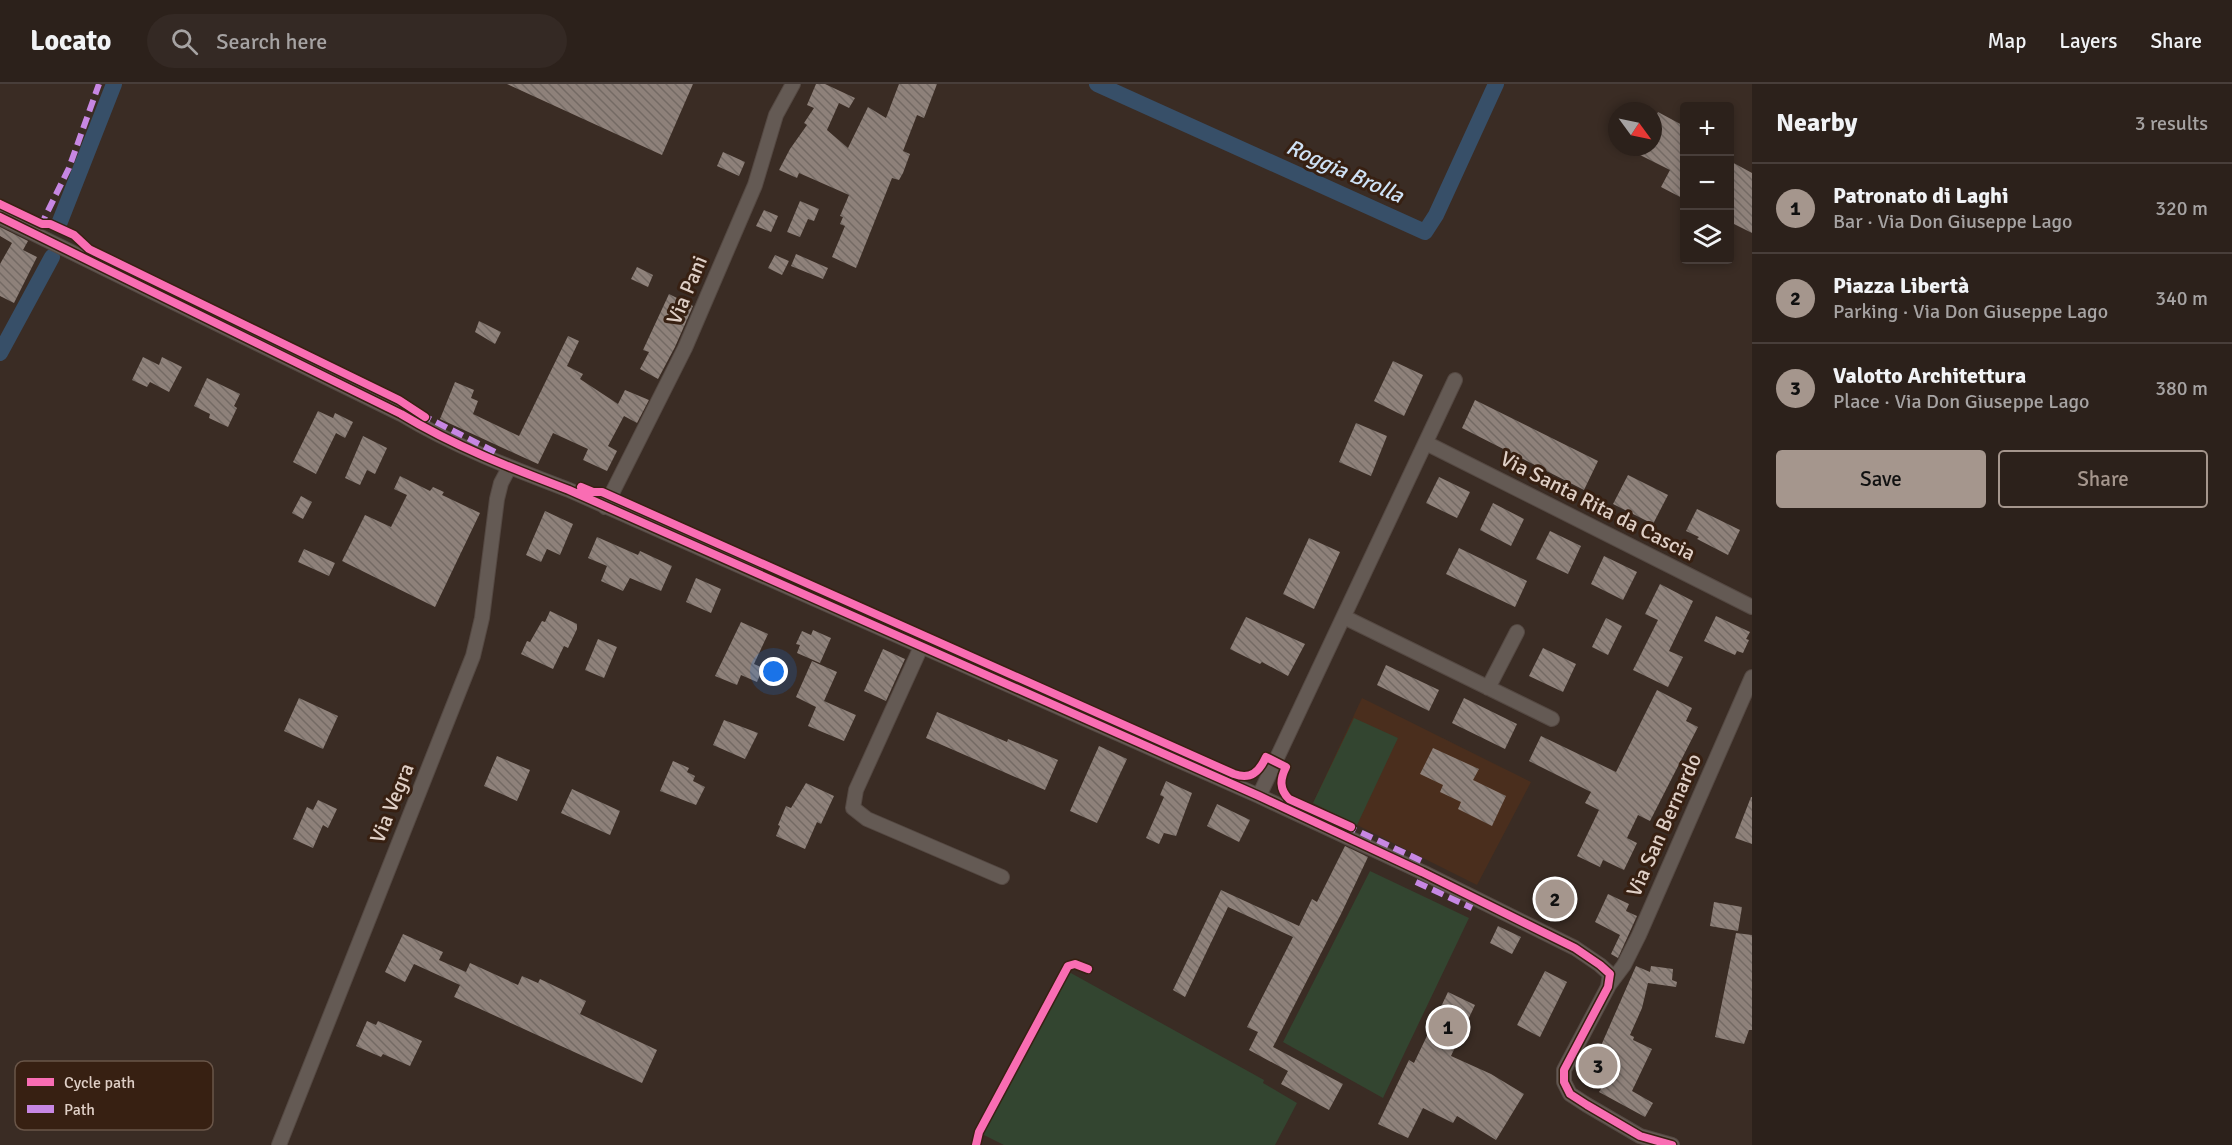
<!DOCTYPE html>
<html lang="en">
<head>
<meta charset="utf-8">
<style>
	body { margin:0; font-family:Signika,sans-serif; background:#342924; color:#f1f3f6 }
	.controls { position:absolute; right:18px; top:18px; display:grid; overflow:hidden; border-radius:6px; box-shadow:0 3px 9px #0003 }
	.controls button { width:54px; height:54px; display:grid; place-items:center; padding:0; border:0; border-bottom:2px solid #483e3a; background:#2c211b; color:#f1f3f6; font:30px sans-serif }
	.compass { position:absolute; left:1608px; top:18px; width:54px; height:54px; border-radius:50%; background:#2c211b; box-shadow:0 3px 9px #0003; rotate:123deg }
	.you { position:absolute; left:774px; top:588px; width:21px; height:21px; margin:-15px; border:4px solid #fff; border-radius:50%; background:#1a73e8; box-shadow:0 0 0 9px #1a73e833 }
	.badge { display:grid; place-items:center; width:39px; height:39px; border-radius:50%; background:#a5968d; color:#111; font-size:20px; font-weight:700 }
	.pin { position:absolute; translate:-50% -50%; border:3px solid #fff; box-shadow:0 2px 6px #0006 }
	.list { margin:0; padding:0; list-style:none }
	h2 { display:flex; justify-content:space-between; align-items:center; height:78px; margin:0; padding:0 24px; font-size:26px }
	h2 small { font-size:20px; font-weight:400; color:#a6a3a3 }
	.list li { display:grid; grid-template-columns:39px 1fr auto; gap:18px; align-items:center; box-sizing:border-box; height:90px; padding:0 24px; border-top:2px solid #483e3a }
	.list b { display:block; font-size:22px; white-space:nowrap }
	.list p { margin:0; font-size:20px; white-space:nowrap; color:#a6a3a3 }
	.list em { font-size:20px; font-style:normal; color:#a6a3a3 }
	.actions { display:flex; gap:12px; padding:18px 24px }
	.actions a { flex:1; padding:14px 0; border:2px solid #a5968d; border-radius:6px; text-align:center; font-size:21px; color:#a5968d }
	.actions .main { background:#a5968d; color:#111 }
	.icon { flex:none; width:33px; height:33px; fill:none; stroke:currentColor; stroke-width:2; stroke-linecap:round; stroke-linejoin:round }
	.map { position:relative; flex:none; width:1752px; height:1061px; overflow:hidden }
	header { display:flex; align-items:center; gap:36px; box-sizing:border-box; height:84px; padding:0 30px; background:#2c211b; border-bottom:2px solid #483e3a }
	header strong { font-size:28px }
	nav { display:flex; gap:33px; margin-inline-start:auto; font-size:21px }
	.search { width:420px; height:54px; background:#342924; display:flex; align-items:center; gap:15px; box-sizing:border-box; padding:0 21px; border-radius:33px; color:#a6a3a3; font-size:22px }
	main { display:flex }
	aside { flex:1; background:#2c211b }
	.map>svg:first-child { display:block }
	.built { fill:#4a2e1d }
	.grass { fill:#334530 }
	.lines { fill:none; stroke-linecap:round; stroke-linejoin:round }
	.canal { stroke:#374f68; stroke-width:16 }
	.building { fill:url(#building-back-hatch) }
	.minor-casing { stroke:#554943; stroke-width:16 }
	.minor { stroke:#645a54; stroke-width:14 }
	.quiet { stroke:#c787e3; stroke-width:6; stroke-dasharray:12 6; stroke-linecap:butt }
	.cycleway-casing { stroke:#372012; stroke-width:11 }
	.cycleway { stroke:#f96db3; stroke-width:8 }
	.labels { text-anchor:middle; dominant-baseline:central; stroke-width:6; stroke-linejoin:round; paint-order:stroke }
	.street-label { font-size:21px; fill:#dfcfc6; stroke:#372012 }
	.water-label { font-size:22px; font-style:italic; fill:#cfe2f6; stroke:#372012 }
	.key { fill:#372012; stroke:#695548; stroke-width:1.5 }
	.key-label { font-size:16px; fill:#dfcfc6 }
</style>
</head>
<body>
<header>
<strong>Locato</strong>
<div class="search"><svg class="icon" aria-label="search" viewBox="0 0 24 24"><circle cx="10" cy="10" r="6"/><path d="M15 15l6 6"/></svg>Search here</div>
<nav><a>Map</a><a>Layers</a><a>Share</a></nav>
</header>
<main>
<div class="map">
<svg width="1752" height="1061" viewBox="0 0 1752 1061">
	<defs>
		<pattern id="building-back-hatch" width="6" height="6" patternUnits="userSpaceOnUse" patternTransform="scale(1.5)"><rect width="6" height="6" fill="#8e817a"/><path d="M-1 5l2 2M0 0l6 6M5-1l2 2" fill="none" stroke="#746a64"/></pattern>
	</defs>
	<rect width="100%" height="100%" fill="#3a2c24"/>
	<path class="built" d="M1362,614l169,84 -54,103 -164,-82z"/>
	<path class="grass" d="M1354,634l44,20 -41,87 -44,-22z
		M1370,787l99,47 -86,180 -100,-56z
		M1069,888l195,108 -1,3 34,20 -22,42h-271l-22,-11z"/>
	<g class="lines">
		<path class="canal" d="M1097,0l328,148 11,-17 60,-131
			M59,140l55,-140
			M0,269l52,-96"/>
	</g>
	<path class="building" d="M507,0h186l-31,71z
		M816,0h9l30,14 -6,10 -10,-5 -12,27 21,18 20,-41 18,11 13,-34h38l-13,34 -7,-3 -14,36 7,3 -7,19 -4,7 -7,-2 -36,90 -24,-11 13,-31 -5,-2 3,-7 -3,-1 9,-21 -50,-22 -2,5 -18,-8 11,-21 17,-24 -3,-2 10,-15 -7,-3z
		M1658,28l26,14v73l-23,-12 9,-17 -46,-23h29v-26z
		M723,68l22,10 -6,14 -22,-10z
		M1730,77l22,12v60l-22,-11z
		M800,117l19,8 -5,12 -6,-2 -8,18 -13,-5z
		M764,126l14,6 -7,16 -15,-6z
		M0,143l28,14 -5,9 14,7 -23,46 -14,-7v-32l12,-21 -12,-7z
		M796,170l32,14 -5,11 -32,-13z
		M775,171l14,6 -7,14 -14,-7z
		M637,183l16,8 -5,12 -17,-8z
		M669,210l24,12 -18,41 -17,32 -18,-10 9,-17 -6,-2z
		M479,237l22,11 -6,12 -20,-12z
		M568,252l11,5 -12,25 16,8 -3,5 38,25 7,-14 24,10 -12,23 -13,-7 -16,30 9,5 -10,20 -24,-11 5,-11 -35,-16 -15,31 -98,-45 15,-37 19,8 -3,8 7,3 -5,13 46,22z
		M143,273l16,8 3,-8 20,10 -13,25 -19,-10 -3,5 -15,-7z
		M1393,277l30,14 -19,41 -30,-15z
		M207,294l33,16 -6,12 3,2 -9,19 -19,-9 1,-4 -16,-8z
		M1475,316l123,61 -14,29 -122,-62z
		M318,327l15,7 2,-5 18,9 -8,16 -9,-5 -20,41 -23,-12z
		M1356,339l31,13 -16,40 -32,-14z
		M363,352l24,12 -12,26 -8,-4 -7,15 -15,-7z
		M1628,391l40,20 -15,29 -40,-20z
		M400,392l30,15 3,-4 11,5 -2,3 38,18 -45,94 -93,-46 23,-46 26,12 16,-32 -13,-6z
		M1439,393l31,15 -13,26 -31,-15z
		M301,412l11,6 -9,17 -11,-6z
		M1493,419l31,16 -13,27 -31,-16z
		M1697,425l43,21 -12,25 -31,-16 2,-2 -13,-6z
		M545,427l28,13 -13,31 -13,-6 -6,13 -15,-7z
		M1550,447l31,15 -13,28 -32,-15z
		M597,453l41,18 2,-4 32,15 -11,25 -31,-13 -7,13 -22,-10 6,-15 -19,-8z
		M1309,454l31,14 -26,57 -31,-15z
		M1459,464l68,33 -12,26 -69,-33z
		M304,465l31,14 -6,13 -31,-14z
		M1604,472l33,16 -14,28 -32,-16z
		M696,494l25,11 -10,24 -25,-11z
		M1660,500l33,17 -24,50 14,6 -15,30 -35,-17 25,-50 -13,-6z
		M550,527l27,13v5l-9,19 -4,-2 -11,23 -32,-15 6,-13 3,1 12,-21 3,1z
		M1716,532l34,16 -4,7 3,1 -6,13 -6,-2 -2,4 -31,-14z
		M1246,533l59,27 -17,32 -26,-14 -2,2 -30,-15z
		M1606,534l16,8 -14,29 -16,-8z
		M741,538l27,12 -14,30 9,4 -6,14 -16,-7 -4,10 -22,-9z
		M813,546l18,8 -11,25 -23,-10 3,-8 -4,-1 6,-13 9,4z
		M598,555l19,8 -13,31 -19,-8z
		M1543,564l33,16 -13,28 -34,-16z
		M883,565l22,10 -19,42 -22,-10z
		M812,577l25,11 -13,29 32,14 -12,26 -36,-15 8,-19 -20,-10z
		M1386,581l53,25 -10,21 -52,-26z
		M1657,606l35,18 -6,13 12,6 -48,94 -12,-6 -11,23 10,5 -13,27 -21,-10 -3,7 -23,-11 22,-46 -14,-7 6,-11 -62,-31 12,-25 75,36z
		M299,614l39,18 -15,33 -39,-18z
		M1464,614l53,26 -12,25 -53,-26z
		M937,628l70,30 1,-3 50,21 -13,30 -119,-52z
		M724,636l34,13 -13,26 -32,-14z
		M1099,662l28,13 -30,64 -27,-12z
		M1433,664l46,21 -6,11 33,16 -14,30 -34,-17 3,-7 -21,-10 3,-7 -23,-11z
		M497,672l33,14 -13,31 -33,-15z
		M673,677l16,7 -2,4 8,4 -2,5 12,6 -9,18 -36,-14z
		M1166,697l26,12 -16,43 -12,-3 -5,11 -13,-6 18,-41 -4,-2z
		M806,699l28,13 -13,28 -4,-2 -12,27 -29,-13 4,-10 -2,-1 8,-19 5,2z
		M572,705l48,22 -10,24 -49,-22z
		M1751,713h1v47l-17,-6z
		M318,716l19,9 -9,19 -5,-3 -10,23 -20,-9 14,-32 6,3z
		M1217,720l33,16 -11,22 -32,-16z
		M1345,762l23,11 -27,57 -68,133 70,37 -14,26 -48,-26 7,-13 -39,-21 9,-18 -11,-5 46,-90 -65,-30 -43,90 -12,-7 48,-100 78,36 13,-27 5,3z
		M1608,810l21,10 -3,7 11,5 -19,42 -7,-4 9,-19 -25,-13z
		M1714,818l28,5 -4,24 -28,-5z
		M1498,842l23,11 -9,17 -22,-11z
		M1736,849l16,2v95h-3l-5,14 -29,-7z
		M403,850l40,18 -4,8 27,12 4,-9 48,22 4,-9 16,7 2,-4 46,22 -6,13 77,36 -15,33 -188,-86 6,-12 -46,-21 -9,18 -20,-10z
		M1636,882l14,6 1,-6 22,3 -1,11 5,2 -1,5 -28,-4 -6,25 -12,27 4,2 -1,3 19,9 -20,42 21,12 -8,14 -46,-25 6,-10 -16,-9z
		M1545,887l22,11 -27,55 -23,-12z
		M1448,908l27,13 -24,51 40,18 33,20 -28,46 -39,-24 -4,7 -30,-15 -15,30 -30,-14 31,-64 5,3z
		M367,937l9,4 2,-4 44,20 -12,25 -27,-12 -2,3 -25,-11z"/>
	<g class="lines">
		<g class="minor-casing">
			<path id="minor" d="M0,133l401,197c53,32 110,54 168,76l690,306 163,76 153,76 25,17 10,9 -2,13 -44,83v12l6,12 17,11 53,31 32,9
				M1426,359l326,164
				M605,423l80,-159 70,-163 21,-70 17,-31
				M1344,533l208,102
				M921,563l-65,143 -3,18 14,11 135,58
				M1488,604l29,-56
				M1259,712l196,-416
				M1609,901l15,-20 15,-30 113,-258
				M279,1061l194,-489 9,-38 15,-119 4,-16 8,-15"/>
		</g>
		<use href="#minor" class="minor"/>
		<path class="quiet" d="M40,143l29,-59 30,-84
			M420,330l75,38
			M1345,741l81,38
			M1416,798l56,26"/>
		<g class="cycleway-casing">
			<path id="cycleway" d="M0,120l42,20h8l24,11 15,14 310,151 26,17
				M0,133l401,197c53,32 110,54 168,76l690,306 163,76 153,76 25,17 10,9 -2,13 -44,83v12l6,12 17,11 53,31 32,9
				M581,403l12,5h9l632,282c17,6 25,-2 32,-17l20,10c-6,12 -7,22 3,32l62,28
				M976,1061l3,-13 89,-166 7,-2 13,5"/>
		</g>
		<use href="#cycleway" class="cycleway"/>
	</g>
	<g class="labels">
		<g class="street-label">
			<text transform="translate(687 206) rotate(-67)">Via Pani</text>
			<text transform="translate(1598 422) rotate(27)">Via Santa Rita da Cascia</text>
			<text transform="translate(392 719) rotate(-68)">Via Vegra</text>
			<text transform="translate(1664 741) rotate(-66)">Via San Bernardo</text>
		</g>
		<g class="water-label">
			<text transform="translate(1345 87) rotate(24)">Roggia Brolla</text>
		</g>
	</g>
	<rect x="15" y="977" width="198" height="69" rx="9" class="key"/>
	<rect x="27" y="994" width="27" height="8" fill="#f96db3"/>
	<rect x="27" y="1021" width="27" height="8" fill="#c787e3"/>
	<g class="key-label">
		<text x="64" y="1004">Cycle path</text>
		<text x="64" y="1031">Path</text>
	</g>
</svg>
<div class="controls">
<button>+</button>
<button>−</button>
<button><svg class="icon" aria-label="layers" viewBox="0 0 24 24"><path d="M12 4l9 5-9 5-9-5zM3 14l9 5 9-5"/></svg></button>
</div>
<svg class="compass" viewBox="-18 -18 36 36"><path d="M0-13l5 13h-10z" fill="#e53935"/><path d="M0 13l5-13h-10z" fill="#a6a3a3"/></svg>
<div class="you"></div>
<div class="pin badge" style="left:1448px;top:943px">1</div>
<div class="pin badge" style="left:1555px;top:815px">2</div>
<div class="pin badge" style="left:1598px;top:982px">3</div>
</div>
<aside>
<h2>Nearby<small>3 results</small></h2>
<ul class="list">
<li><span class="badge">1</span><div><b>Patronato di Laghi</b><p>Bar · Via Don Giuseppe Lago</p></div><em>320 m</em></li>
<li><span class="badge">2</span><div><b>Piazza Libertà</b><p>Parking · Via Don Giuseppe Lago</p></div><em>340 m</em></li>
<li><span class="badge">3</span><div><b>Valotto Architettura</b><p>Place · Via Don Giuseppe Lago</p></div><em>380 m</em></li>
</ul>
<div class="actions"><a class="main">Save</a><a>Share</a></div>
</aside>
</main>
</body>
</html>
